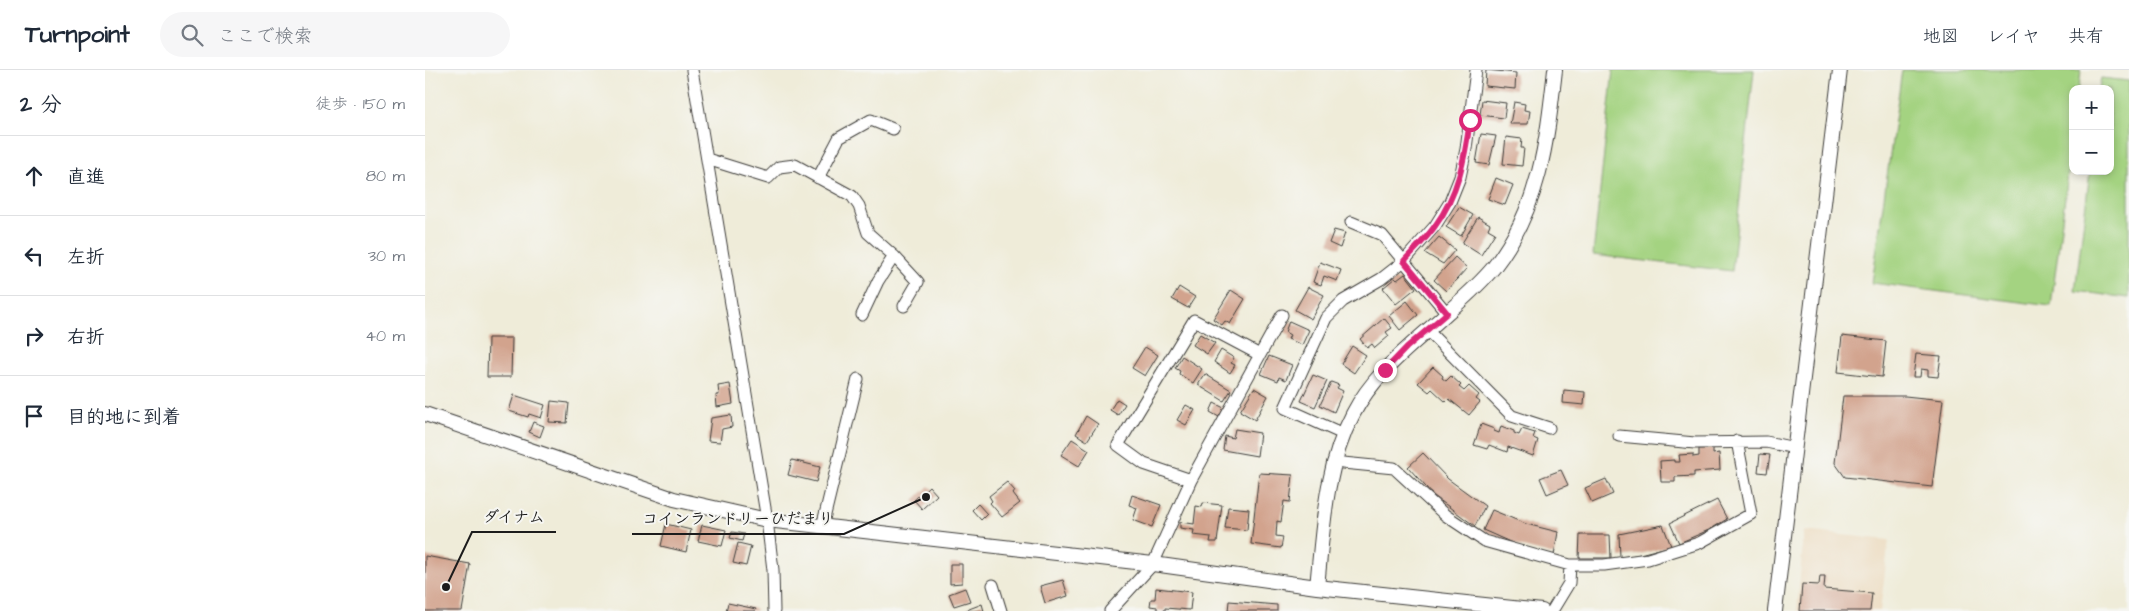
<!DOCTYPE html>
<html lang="ja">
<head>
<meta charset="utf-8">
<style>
	body { margin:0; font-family:"Architects Daughter","Klee One",sans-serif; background:#f6f6f7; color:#1f2937 }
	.controls { position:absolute; right:15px; top:15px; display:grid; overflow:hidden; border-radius:10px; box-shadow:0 2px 8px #0003 }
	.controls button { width:45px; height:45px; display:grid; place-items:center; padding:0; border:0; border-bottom:1px solid #e0e1e3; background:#fff; color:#1f2937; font:25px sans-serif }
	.stop { position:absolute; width:15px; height:15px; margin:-11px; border:4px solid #db2777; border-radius:50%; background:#fff }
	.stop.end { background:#db2777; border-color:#fff; box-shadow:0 1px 5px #0008 }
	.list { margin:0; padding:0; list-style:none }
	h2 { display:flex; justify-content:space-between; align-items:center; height:65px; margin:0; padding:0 20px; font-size:21px }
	h2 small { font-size:16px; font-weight:400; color:#747a83 }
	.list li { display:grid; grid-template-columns:32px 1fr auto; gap:15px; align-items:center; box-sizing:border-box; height:80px; padding:0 20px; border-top:1px solid #e0e1e3 }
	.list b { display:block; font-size:19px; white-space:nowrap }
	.list em { font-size:16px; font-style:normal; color:#747a83 }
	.icon { flex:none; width:28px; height:28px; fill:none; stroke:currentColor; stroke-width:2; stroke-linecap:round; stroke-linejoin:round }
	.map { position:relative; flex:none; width:1704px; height:541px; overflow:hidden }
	header { display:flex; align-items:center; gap:30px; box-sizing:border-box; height:70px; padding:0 25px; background:#fff; border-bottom:1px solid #e0e1e3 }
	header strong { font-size:24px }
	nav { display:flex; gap:28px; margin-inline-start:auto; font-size:18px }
	.search { width:350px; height:45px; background:#f6f6f7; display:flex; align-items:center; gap:12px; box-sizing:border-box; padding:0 18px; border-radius:28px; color:#747a83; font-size:19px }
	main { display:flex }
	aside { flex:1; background:#fff }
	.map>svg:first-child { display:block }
	.built { fill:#ebd8ba }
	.green { fill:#a4d381; stroke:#60784e }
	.building { fill:#d2a38d }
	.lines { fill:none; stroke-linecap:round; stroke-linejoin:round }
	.minor-casing { stroke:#3c3b38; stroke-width:13 }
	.tertiary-casing { stroke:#3c3b38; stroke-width:16 }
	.minor { stroke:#fff; stroke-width:11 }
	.tertiary { stroke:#fff; stroke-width:14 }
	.route { stroke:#db2777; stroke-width:6 }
	.leader { fill:none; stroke:#1c1c1c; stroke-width:2 }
	.callout-dot { fill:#1c1c1c; stroke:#f6f6f2; stroke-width:2 }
	.callout-label { font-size:16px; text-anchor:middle; font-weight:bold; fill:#1c1c1c; stroke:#f6f6f2; stroke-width:4; stroke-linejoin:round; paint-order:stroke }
</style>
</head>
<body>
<header>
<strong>Turnpoint</strong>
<div class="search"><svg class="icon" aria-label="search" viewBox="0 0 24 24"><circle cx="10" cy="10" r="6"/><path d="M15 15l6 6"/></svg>ここで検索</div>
<nav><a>地図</a><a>レイヤ</a><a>共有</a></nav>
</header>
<main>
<aside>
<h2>2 分<small>徒歩 · 150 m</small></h2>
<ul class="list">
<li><svg class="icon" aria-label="ahead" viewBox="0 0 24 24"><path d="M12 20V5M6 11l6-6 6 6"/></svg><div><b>直進</b></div><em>80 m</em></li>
<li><svg class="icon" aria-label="left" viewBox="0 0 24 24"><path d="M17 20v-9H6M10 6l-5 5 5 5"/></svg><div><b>左折</b></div><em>30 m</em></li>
<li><svg class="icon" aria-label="right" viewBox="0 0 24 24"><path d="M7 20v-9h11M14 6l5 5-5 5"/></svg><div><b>右折</b></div><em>40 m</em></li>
<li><svg class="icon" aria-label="arrive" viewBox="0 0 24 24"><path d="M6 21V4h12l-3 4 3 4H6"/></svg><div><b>目的地に到着</b></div></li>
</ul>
</aside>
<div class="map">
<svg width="1704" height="541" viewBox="0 0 1704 541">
	<rect width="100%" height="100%" fill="#f6f6f2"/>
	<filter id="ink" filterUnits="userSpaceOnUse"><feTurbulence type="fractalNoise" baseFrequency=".02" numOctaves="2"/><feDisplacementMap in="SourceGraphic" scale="10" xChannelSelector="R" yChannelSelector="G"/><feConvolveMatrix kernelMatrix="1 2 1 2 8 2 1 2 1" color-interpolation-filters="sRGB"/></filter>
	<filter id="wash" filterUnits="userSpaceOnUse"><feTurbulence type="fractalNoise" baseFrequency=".0096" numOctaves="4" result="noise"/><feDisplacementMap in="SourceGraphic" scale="20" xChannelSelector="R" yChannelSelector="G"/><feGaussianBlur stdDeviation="1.12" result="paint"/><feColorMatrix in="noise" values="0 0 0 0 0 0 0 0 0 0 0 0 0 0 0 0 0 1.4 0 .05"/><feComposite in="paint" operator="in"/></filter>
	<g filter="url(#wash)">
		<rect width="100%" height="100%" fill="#efecd9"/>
		<path class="built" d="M1379,461l85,9 -9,71h-83z"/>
		<path class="green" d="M1188,0h141l-22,201 -139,-16z
			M1477,0h179l-2,19h-6v46l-22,171 -179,-23z
			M1676,8l28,3v217l-54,-7 15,-120h20v-82h-11z"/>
		<g id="blocks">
			<path class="building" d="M1061,0l30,3 -1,16 -30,-3z
				M1057,30l24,3 -2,15 -24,-3z
				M1089,32l11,2 -1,6 6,1 -2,13h-18z
				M1056,64l15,2 -7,29 -13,-2z
				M1081,67l16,2 -1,9h3l-2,18 -19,-2z
				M1071,108l17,7 -8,20 -17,-6z
				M1034,137l14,8 -12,21 -15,-9z
				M1053,147l12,7 -2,5 7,4 -14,22 -19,-12z
				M909,160l11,3 -5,15 -11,-5z
				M1014,167l16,13 -12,14 -18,-11z
				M1030,187l12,11 -21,23 -12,-11z
				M895,192l21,8 -4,11 -13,-5 -3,9 -8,-3z
				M980,204l11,14 -20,16 -13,-16 12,-10 2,2z
				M754,217l16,10 -7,11 -16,-9z
				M883,217l16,8 -13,24 -16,-9z
				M806,220l14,9 -15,25 -5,-3 -3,4 -9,-6z
				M982,231l11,14 -18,15 -11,-14z
				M959,248l8,10 -6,4 3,4 -14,12 -3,-4 -5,4 -7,-9z
				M864,251l20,9 -7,15 -14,-6 2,-4 -5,-3z
				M775,264l15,9 -8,11 -14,-9z
				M1417,266l44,5 -4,36 -44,-5z
				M63,268h24l-1,39h-24z
				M927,276l14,9 -12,18 -13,-9z
				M720,277l13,8 -13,21 -13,-8z
				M796,280l13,8 -3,5 4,2 -5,8 -16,-11z
				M1491,284l25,2 -3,21 -10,-1v-6l-7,-1 -1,8h-7z
				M757,286l20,13 -9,14 -14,-9 1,-3 -5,-3z
				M844,286l23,9 -6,15 -7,-3 -1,4 -17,-7z
				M1008,297l10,9 -1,2 4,3 5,-5 10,9 -2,2 5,4 5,-5 10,9 -3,4 4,3 -11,13 -20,-16 -3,3 -14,-13 -3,3 -11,-9z
				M780,304l26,16 -7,11 -26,-16z
				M888,305l14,6 -12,26 -14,-6z
				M906,312l8,3 -2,3 6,3 -9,21 -14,-7z
				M305,314l3,20 -16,3 -1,-12h3l-1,-9z
				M829,318l14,8 -13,24 -15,-9z
				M1139,320l21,2 -1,13 -21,-2z
				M89,325l31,10 -4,13 -12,-4 -1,3 -19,-6z
				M1418,326h62l38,4 -11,87 -87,-10 -10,-14z
				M692,329l8,5 -7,11 -8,-5z
				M126,331l18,2 -2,20 -18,-1z
				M789,333l10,5 -5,9 -9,-5z
				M761,335l9,5 -9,15 -9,-5z
				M306,345l1,12 -10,2 -2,13 -12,-1 3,-23z
				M661,346l12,8 -11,17 -11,-7z
				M108,352l11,4 -4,11 -11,-5z
				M1056,354l13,5v2l5,2 2,-7 13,5v2l5,2 3,-6 13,4 -2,5 5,2 -5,16 -25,-9 -1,5 -18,-7 -2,4 -13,-4z
				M810,359l25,4 -3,23 -34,-6 2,-14 8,2z
				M647,369l17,11 -10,16 -18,-11z
				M1288,378v6l6,-1 1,17 -26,2v4l-19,1v5h-14l-1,-21 14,-1v2h6l-1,-7 14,-1v3l6,-1v-7z
				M998,383l25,26 37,27 -10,20 -41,-30 -26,-29z
				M1335,384l10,1 -3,18 -9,-1z
				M367,390l28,7 -4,15 -28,-7z
				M1136,400l7,15 -21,9 -7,-16z
				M834,403l34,2 -3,27 -6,-1 -3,21 -4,-1 -1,15 7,1 -2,11 -30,-4z
				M1181,409l7,15 -21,9 -7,-15z
				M582,412l8,9 -2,3 7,9 -18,14 -12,-14 2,-2 -3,-5z
				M504,416l8,9 -15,14 -8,-9z
				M707,425l29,10 -9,22 -19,-7 4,-12 -8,-3z
				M1292,430l10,19 -16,10 -32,14 -9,-20z
				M778,433l19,2 -5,37h-7l1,-5 -18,-2 1,-5 -14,-2v-6l14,2 2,-18 6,1z
				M553,434l9,10 -6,6 -9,-10z
				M803,437l21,2 -2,21 -22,-2z
				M1067,440l34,14 32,8 -4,23 -35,-9 -36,-16z
				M241,454l25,6 -5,22 -25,-6z
				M277,455l24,5 -4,16 -24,-5z
				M1238,455l8,21 -35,9 -16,2 -1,-23z
				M307,462l12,2 -2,7 -12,-3z
				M1155,465h30l1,23h-32z
				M313,473l13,3 -5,20 -13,-3z
				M0,486l45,8 -8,47h-37z
				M525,494h12v19l-12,1z
				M1395,506h5l-1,13 48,4 -2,18h-70l2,-27 17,1z
				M638,510l5,16 -23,7 -5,-17z
				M540,518l5,13 -16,5 -5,-12z
				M731,518l36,4 -2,18 -25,-2v3l-8,-1v-3l-7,-1 1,-7h4z
				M804,531l48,4v6h-49z
				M303,533l28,6 -1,2h-29z
				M557,534l2,7h-20z"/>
		</g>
	</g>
	<g filter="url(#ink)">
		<use href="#blocks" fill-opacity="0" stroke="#3c3b38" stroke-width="1"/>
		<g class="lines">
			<g class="minor-casing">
				<path id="minor" d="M267,0l75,450 6,50 1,41
					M282,89l61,19 11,-11 16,-2 57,31 7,10 9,27 26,23 24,26 -14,24
					M393,108l21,-40 32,-18 22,9
					M926,152l31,13 65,78
					M437,245l16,-34 16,-25
					M1002,260l85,86 37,12
					M918,364l-58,-26 41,-90 17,-17 38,-22 23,-18 31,-35 15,-24 10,-25 6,-28 10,-79
					M1194,366l76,7 71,-1 29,6
					M908,392l61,6 51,47 39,26 86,24h34l44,-6 51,-16 52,-29 -14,-73
					M766,410l-47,-16 -26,-19 76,-125 66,35
					M397,457l36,-148
					M568,515l8,26
					M685,541l43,-47 38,-84 91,-165
					M1127,541l17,-28 1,-18"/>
			</g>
			<g class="tertiary-casing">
				<path id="tertiary" d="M0,344l249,85 93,21 386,44 164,23 225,24
					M892,517c6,-59 8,-120 36,-173 22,-43 61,-70 95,-102 16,-14 33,-29 46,-45 46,-59 53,-126 61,-197
					M1350,541l65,-541"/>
			</g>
			<use href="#minor" class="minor"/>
			<use href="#tertiary" class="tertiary"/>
		</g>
	</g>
	<g class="lines" filter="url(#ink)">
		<path class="route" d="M960,300l22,-23 40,-34 -43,-52c10,-11 22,-22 31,-35 23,-31 30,-68 35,-106"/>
	</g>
	<path class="leader" d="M21 517L47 462H131M501 427L419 464H207"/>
	<g class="callout-dot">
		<circle cx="21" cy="517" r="5"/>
		<circle cx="501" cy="427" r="5"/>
	</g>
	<g class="callout-label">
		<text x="89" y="452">ダイナム</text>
		<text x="313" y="454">コインランドリーひだまり</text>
	</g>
</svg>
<div class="controls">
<button>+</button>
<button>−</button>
</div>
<div class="stop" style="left:1045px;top:50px"></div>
<div class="stop end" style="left:960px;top:300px"></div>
</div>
</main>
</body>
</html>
